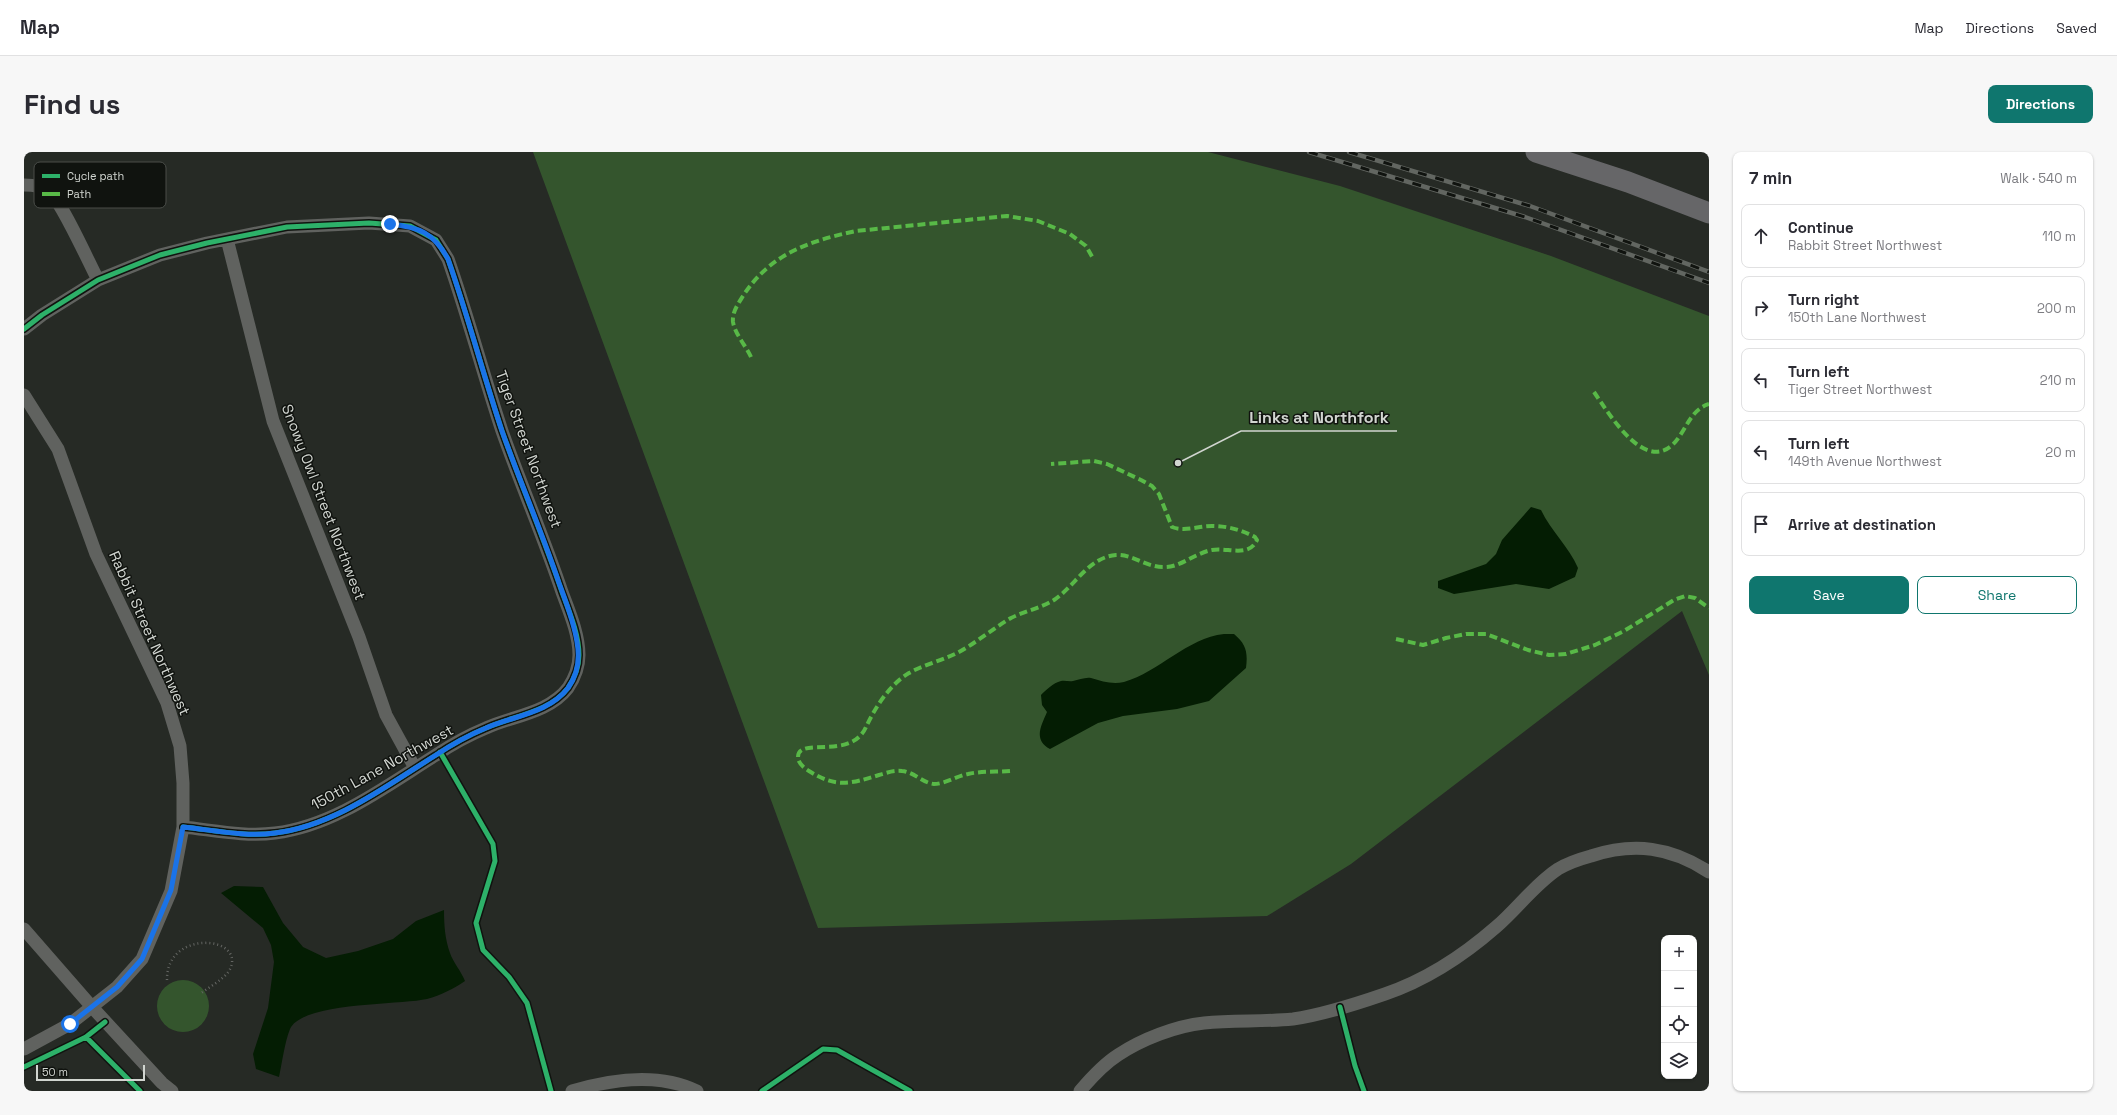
<!DOCTYPE html>
<html lang="en">
<head>
<meta charset="utf-8">
<style>
	body { margin:0; font-family:"Space Grotesk",sans-serif; background:#f7f7f7; color:#2b2b33 }
	.controls { position:absolute; right:12px; bottom:12px; display:grid; overflow:hidden; border-radius:8px; box-shadow:0 1px 3px #0004 }
	.controls button { width:36px; height:36px; display:grid; place-items:center; padding:0; border:0; border-bottom:1px solid #e1e1e2; background:#fff; color:#2b2b33; font:20px sans-serif }
	.scale { position:absolute; left:12px; bottom:10px; width:109px; box-sizing:border-box; padding-left:4px; border:2px solid #d1d5d0; border-top:0; font-size:11px; line-height:14px; white-space:nowrap; color:#d1d5d0; -webkit-text-stroke:3px #10130f; paint-order:stroke }
	.stop { position:absolute; width:12px; height:12px; margin:-9px; border:3px solid #1a73e8; border-radius:50%; background:#fff }
	.stop.end { background:#1a73e8; border-color:#fff; box-shadow:0 1px 4px #0008 }
	.list { margin:0; padding:0; list-style:none }
	h2 { display:flex; justify-content:space-between; align-items:center; height:52px; margin:0; padding:0 16px; font-size:17px }
	h2 small { font-size:13px; font-weight:400; color:#7c7c81 }
	.list li { display:grid; grid-template-columns:26px 1fr auto; gap:12px; align-items:center; box-sizing:border-box; height:64px; margin:0 8px 8px; padding:0 8px; border:1px solid #e1e1e2; border-radius:8px }
	.list b { display:block; font-size:15px; white-space:nowrap }
	.list p { margin:0; font-size:13px; white-space:nowrap; color:#7c7c81 }
	.list em { font-size:13px; font-style:normal; color:#7c7c81 }
	.actions { display:flex; gap:8px; padding:12px 16px }
	.actions a { flex:1; padding:9px 0; border:1px solid #0f766e; border-radius:8px; text-align:center; font-size:14px; color:#0f766e }
	.actions .main { background:#0f766e; color:#fff }
	.icon { flex:none; width:22px; height:22px; fill:none; stroke:currentColor; stroke-width:2; stroke-linecap:round; stroke-linejoin:round }
	.map { position:relative; flex:none; width:1685px; height:939px; overflow:hidden; border-radius:8px }
	header { display:flex; align-items:center; gap:24px; box-sizing:border-box; height:56px; padding:0 20px; background:#fff; border-bottom:1px solid #e1e1e2 }
	header strong { font-size:19px }
	nav { display:flex; gap:22px; margin-inline-start:auto; font-size:14px }
	.intro { display:flex; align-items:center; justify-content:space-between; box-sizing:border-box; height:96px; padding:0 24px }
	h1 { margin:0; font-size:28px }
	.button { padding:10px 18px; border-radius:8px; background:#0f766e; color:#fff; font-size:14px; font-weight:700 }
	main { display:flex; gap:24px; padding:0 24px }
	aside { flex:1; background:#fff; border-radius:8px; box-shadow:0 1px 3px #0004 }
	.map>svg:first-child { display:block }
	.green { fill:#34552d }
	.water { fill:#041d03 }
	.lines { fill:none; stroke-linecap:round; stroke-linejoin:round }
	.path { stroke:#646663; stroke-width:2.5; stroke-dasharray:1 3; stroke-linecap:butt }
	.minor { stroke:#60625f; stroke-width:13 }
	.trunk { stroke:#666668; stroke-width:21 }
	.rail-casing { stroke:#626661; stroke-width:4.5 }
	.rail { stroke:#10130f; stroke-width:3; stroke-dasharray:9; stroke-linecap:butt }
	.quiet { stroke:#58b947; stroke-width:4; stroke-dasharray:8 4; stroke-linecap:butt }
	.cycleway-casing { stroke:#10130f; stroke-width:8 }
	.cycleway { stroke:#2db169; stroke-width:5 }
	.route { stroke:#1a73e8; stroke-width:5 }
	.labels { text-anchor:middle; dominant-baseline:central; stroke-width:3; stroke-linejoin:round; paint-order:stroke }
	.street-label { font-size:15px; fill:#d1d5d0; stroke:#10130f }
	.key { fill:#10130f; stroke:#4a4d49; stroke-width:1 }
	.key-label { font-size:11px; fill:#d1d5d0 }
	.leader { fill:none; stroke:#d1d5d0; stroke-width:1.5 }
	.callout-dot { fill:#d1d5d0; stroke:#10130f; stroke-width:1.5 }
	.callout-label { font-size:16px; text-anchor:middle; font-weight:bold; fill:#d1d5d0; stroke:#10130f; stroke-width:3; stroke-linejoin:round; paint-order:stroke }
</style>
</head>
<body>
<header>
<strong>Map</strong>
<nav><a>Map</a><a>Directions</a><a>Saved</a></nav>
</header>
<div class="intro"><h1>Find us</h1><a class="button">Directions</a></div>
<main>
<div class="map">
<svg width="1685" height="939" viewBox="0 0 1685 939">
	<rect width="100%" height="100%" fill="#262a25"/>
	<path class="green" d="M509,0h675l132,34 211,70 158,60v359l-27,-64 -331,253 -84,52 -449,12z
		M133 854a26 26 0 1 1 52 0a26 26 0 1 1-52 0Z"/>
	<path class="water" d="M1507,355l10,3c10,21 28,37 37,58l-3,9 -26,12 -33,-5 -62,10 -16,-6v-7l48,-17 10,-10 6,-14 7,-8z
		M1200,482h10c12,10 14,18 12,34l-37,33 -32,8 -54,7 -25,7 -48,26c-17,-9 -9,-23 -3,-37l-5,-7 -1,-10c5,-5 12,-12 20,-14 4,-1 8,1 12,0 6,-1 12,-4 18,-3 11,3 21,7 33,4 35,-10 63,-44 100,-48z
		M210,734l29,1 20,36 20,24 23,11 32,-7 35,-12 23,-18 28,-11c0,15 1,29 6,43 3,9 11,18 15,28 -12,8 -24,14 -38,18 -27,6 -125,3 -137,30 -5,12 -8,34 -11,48l-23,-8 -3,-15 15,-46 6,-46 -3,-17 -8,-17 -42,-35z"/>
	<g class="lines">
		<path class="path" d="M143,828c-1,-52 82,-44 62,-9 -6,9 -20,16 -29,23"/>
		<path class="minor" d="M0,33c7,0 18,1 24,5 13,10 41,73 50,90
			M203,87l46,182 86,216 27,78 29,53
			M0,177l18,-14 56,-35 62,-25 47,-12 80,-16 82,-4 41,3 26,14 12,19c20,57 35,115 54,172 19,54 42,107 60,161 7,19 17,42 17,63 0,11 -5,24 -11,33 -19,25 -56,28 -82,40 -17,7 -35,17 -50,27 -50,31 -102,71 -161,78 -30,4 -62,-3 -92,-6
			M0,243l34,54 38,105 71,149 13,43 3,37v44l-12,64 -29,68 -25,28 -47,37 -46,25
			M0,777l68,78 70,76 10,8
			M548,939c40,-12 86,-19 125,0
			M1056,939c11,-13 24,-27 38,-36 24,-16 58,-29 86,-32 30,-3 59,-1 89,-4 30,-4 63,-15 92,-25 41,-14 79,-39 111,-67 21,-18 39,-43 62,-58 10,-6 22,-10 33,-13 43,-14 80,-9 118,16"/>
		<path class="trunk" d="M1512,0l92,30 81,31"/>
		<g class="rail-casing">
			<path id="rail" d="M1285,0l216,65 184,66
				M1325,0l181,54 179,66"/>
		</g>
		<use href="#rail" class="rail"/>
		<path class="quiet" d="M727,205c-5,-11 -16,-23 -18,-35 -1,-10 5,-18 10,-26 27,-42 66,-55 113,-65l151,-15 31,5 32,13 16,12 8,14
			M1570,240c16,23 55,89 85,45 9,-13 14,-28 30,-33
			M1372,487l27,6 23,-7 20,-4h20l42,16 21,5 17,-1 29,-9 29,-14 50,-31 11,-4 10,2 14,10
			M986,619c-14,1 -29,0 -42,3 -11,2 -23,10 -34,10 -11,-1 -20,-12 -32,-13 -8,-1 -16,2 -23,4 -29,9 -43,13 -70,-4 -5,-3 -11,-8 -11,-14 0,-21 53,4 68,-30 9,-19 23,-42 43,-54 14,-8 31,-12 46,-19 20,-10 37,-25 56,-36 14,-7 30,-10 43,-18 21,-14 35,-43 62,-45 17,-1 31,13 49,12 16,0 30,-14 47,-17 15,-3 37,8 45,-10l-2,-3c-14,-7 -27,-11 -43,-11 -14,0 -27,6 -40,1l-13,-33 -7,-8 -11,-6 -34,-16 -13,-3 -43,3"/>
		<g class="cycleway-casing">
			<path id="cycleway" d="M0,177l18,-14 56,-35 62,-25 47,-12 80,-16 82,-4 41,3 26,14 12,19c20,57 35,115 54,172 19,54 42,107 60,161 7,19 17,42 17,63 0,11 -5,24 -11,33 -19,25 -56,28 -82,40 -17,7 -35,17 -50,27 -50,31 -102,71 -161,78 -30,4 -62,-3 -92,-6
				M416,600l53,92 2,17 -19,62 7,27 26,27 18,26 24,88
				M1316,855l15,59 9,25
				M62,885l54,54
				M0,915l62,-30 19,-15
				M738,939l61,-42 14,1 73,41"/>
		</g>
		<use href="#cycleway" class="cycleway"/>
	</g>
	<g class="lines">
		<path class="route" d="M46,872l47,-37 25,-28 29,-69 12,-63c30,3 62,10 92,6 59,-7 111,-47 161,-78 15,-10 33,-20 50,-27 27,-12 63,-15 82,-40 10,-14 12,-30 9,-46 -3,-20 -11,-40 -18,-59 -17,-51 -39,-101 -57,-152 -19,-57 -34,-115 -54,-172 -14,-26 -29,-32 -58,-35"/>
	</g>
	<g class="labels">
		<g class="street-label">
			<text transform="translate(505 297) rotate(70)">Tiger Street Northwest</text>
			<text transform="translate(300 350) rotate(69)">Snowy Owl Street Northwest</text>
			<text transform="translate(126 481) rotate(66)">Rabbit Street Northwest</text>
			<text transform="translate(358 615) rotate(-29)">150th Lane Northwest</text>
		</g>
	</g>
	<rect x="10" y="10" width="132" height="46" rx="6" class="key"/>
	<rect x="18" y="22" width="18" height="4" fill="#2db169"/>
	<rect x="18" y="40" width="18" height="4" fill="#58b947"/>
	<g class="key-label">
		<text x="43" y="28">Cycle path</text>
		<text x="43" y="46">Path</text>
	</g>
	<path class="leader" d="M1154 311L1217 279H1373"/>
	<circle class="callout-dot" cx="1154" cy="311" r="4"/>
	<g class="callout-label">
		<text x="1295" y="271">Links at Northfork</text>
	</g>
</svg>
<div class="controls">
<button>+</button>
<button>−</button>
<button><svg class="icon" aria-label="locate" viewBox="0 0 24 24"><circle cx="12" cy="12" r="6"/><path d="M12 2v4M12 18v4M2 12h4M18 12h4"/></svg></button>
<button><svg class="icon" aria-label="layers" viewBox="0 0 24 24"><path d="M12 4l9 5-9 5-9-5zM3 14l9 5 9-5"/></svg></button>
</div>
<div class="scale">50 m</div>
<div class="stop" style="left:46px;top:872px"></div>
<div class="stop end" style="left:366px;top:72px"></div>
</div>
<aside>
<h2>7 min<small>Walk · 540 m</small></h2>
<ul class="list">
<li><svg class="icon" aria-label="ahead" viewBox="0 0 24 24"><path d="M12 20V5M6 11l6-6 6 6"/></svg><div><b>Continue</b><p>Rabbit Street Northwest</p></div><em>110 m</em></li>
<li><svg class="icon" aria-label="right" viewBox="0 0 24 24"><path d="M7 20v-9h11M14 6l5 5-5 5"/></svg><div><b>Turn right</b><p>150th Lane Northwest</p></div><em>200 m</em></li>
<li><svg class="icon" aria-label="left" viewBox="0 0 24 24"><path d="M17 20v-9H6M10 6l-5 5 5 5"/></svg><div><b>Turn left</b><p>Tiger Street Northwest</p></div><em>210 m</em></li>
<li><svg class="icon" aria-label="left" viewBox="0 0 24 24"><path d="M17 20v-9H6M10 6l-5 5 5 5"/></svg><div><b>Turn left</b><p>149th Avenue Northwest</p></div><em>20 m</em></li>
<li><svg class="icon" aria-label="arrive" viewBox="0 0 24 24"><path d="M6 21V4h12l-3 4 3 4H6"/></svg><div><b>Arrive at destination</b></div></li>
</ul>
<div class="actions"><a class="main">Save</a><a>Share</a></div>
</aside>
</main>
</body>
</html>
